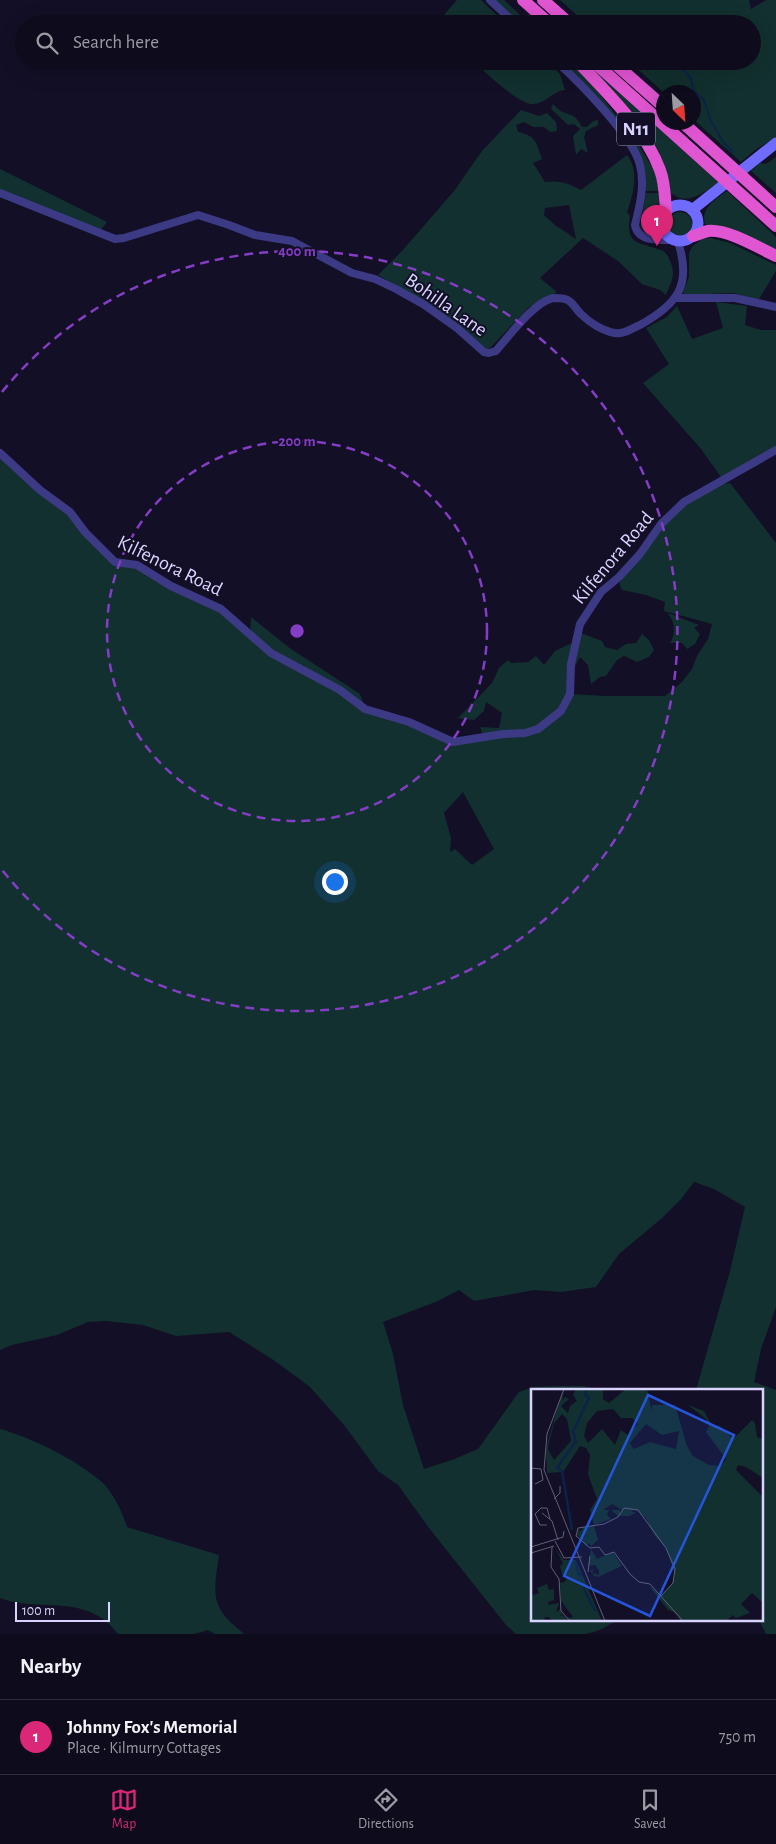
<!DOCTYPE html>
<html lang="en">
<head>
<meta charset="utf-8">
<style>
	body { margin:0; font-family:"Alegreya Sans",sans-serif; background:#1c1929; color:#f1f3f6 }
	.compass { position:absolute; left:656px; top:85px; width:45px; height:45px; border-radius:50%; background:#0e0b1c; box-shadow:0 5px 20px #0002; rotate:155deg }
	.scale { position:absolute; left:15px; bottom:12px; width:95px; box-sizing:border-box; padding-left:5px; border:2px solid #d9d4ff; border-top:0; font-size:14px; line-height:18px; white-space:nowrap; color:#d9d4ff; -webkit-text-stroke:4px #130f26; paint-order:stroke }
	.you { position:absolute; left:334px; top:881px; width:18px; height:18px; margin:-12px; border:4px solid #fff; border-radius:50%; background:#1a73e8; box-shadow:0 0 0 8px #1a73e833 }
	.badge { display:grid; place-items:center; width:32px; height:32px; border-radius:50%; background:#db2777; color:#fff; font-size:16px; font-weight:700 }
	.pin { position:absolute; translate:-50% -41px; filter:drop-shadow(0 1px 2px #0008) }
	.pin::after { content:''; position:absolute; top:26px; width:18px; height:15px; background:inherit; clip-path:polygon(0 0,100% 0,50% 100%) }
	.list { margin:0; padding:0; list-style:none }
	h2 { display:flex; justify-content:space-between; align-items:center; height:65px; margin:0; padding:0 20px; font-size:21px }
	h2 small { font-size:16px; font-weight:400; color:#9b9ba3 }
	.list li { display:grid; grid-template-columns:32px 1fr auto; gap:15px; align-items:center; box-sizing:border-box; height:75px; padding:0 20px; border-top:1px solid #2e2b3b }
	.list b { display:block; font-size:19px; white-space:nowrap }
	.list p { margin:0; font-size:16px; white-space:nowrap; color:#9b9ba3 }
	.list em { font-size:16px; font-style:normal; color:#9b9ba3 }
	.icon { flex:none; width:28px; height:28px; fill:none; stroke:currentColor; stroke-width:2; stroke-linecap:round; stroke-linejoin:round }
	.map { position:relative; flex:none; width:776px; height:1634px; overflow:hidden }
	.search { position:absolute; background:#0e0b1c; box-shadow:0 5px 20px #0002; left:15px; right:15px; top:15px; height:55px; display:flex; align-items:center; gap:12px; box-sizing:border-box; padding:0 18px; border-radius:28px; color:#9b9ba3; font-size:19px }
	.sheet { height:140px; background:#0e0b1c }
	nav { display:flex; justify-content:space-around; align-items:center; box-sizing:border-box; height:70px; border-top:1px solid #2e2b3b; background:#0e0b1c; font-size:14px; color:#9b9ba3 }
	nav a { display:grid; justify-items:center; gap:2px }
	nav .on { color:#db2777 }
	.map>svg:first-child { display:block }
	.green { fill:#12302f; fill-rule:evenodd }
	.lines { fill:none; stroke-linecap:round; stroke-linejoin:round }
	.stream { stroke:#0c2248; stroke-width:2 }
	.minor { stroke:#3d3a85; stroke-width:8 }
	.secondary { stroke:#6f6bff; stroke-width:11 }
	.trunk { stroke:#e055d1; stroke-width:12 }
	.ring { fill:none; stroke:#843dc5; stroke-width:2.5; stroke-dasharray:9 6 }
	.labels { text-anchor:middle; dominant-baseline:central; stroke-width:4; stroke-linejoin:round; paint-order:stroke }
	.shield { fill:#130f26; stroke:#9e99be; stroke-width:1 }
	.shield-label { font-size:19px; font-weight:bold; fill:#d9d4ff }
	.street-label { font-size:20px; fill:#d9d4ff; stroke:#130f26 }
	.inset-river { fill:none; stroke:#0c2248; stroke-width:2.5 }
	.inset-road { fill:none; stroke:#625e7d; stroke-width:1 }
	.view { fill:#2655da; fill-opacity:0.15; stroke:#2655da; stroke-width:2.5 }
	.inset-edge { fill:none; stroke:#d9d4ff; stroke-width:2.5 }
	.centre { fill:#843dc5; stroke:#130f26; stroke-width:2.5 }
	.ring-label { font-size:15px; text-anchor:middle; font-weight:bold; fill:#843dc5; stroke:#130f26; stroke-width:4; stroke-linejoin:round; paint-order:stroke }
</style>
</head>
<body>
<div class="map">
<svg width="776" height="1634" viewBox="0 0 776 1634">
	<rect width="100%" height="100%" fill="#130f26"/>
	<path class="green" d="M457,0h24l25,24h-70z
		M495,0h9l26,24h-9z
		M560,0h189l2,9 15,-9h10v137l-21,13 -14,12 -47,-42v-28l-30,1 -35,-32h123v-37h-165z
		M473,61h73l14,13 5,16c-12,1 -19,13 -31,14 -14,2 -50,-33 -61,-43z
		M561,61h8l25,26 43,55 18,30 4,19h-13l-1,-21 -5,-15z
		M594,70l124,112c-13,10 -31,25 -47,11z
		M553,104c3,2 6,7 10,8 11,5 12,2 19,15h5l6,-6 5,-1v5l-12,6 -2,6 4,16 -7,-4 -5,6 -3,-19 7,-7 -6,-5 -6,1 -17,-16z
		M521,110l18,6 8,-3 9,9 1,9 -7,1 -6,-5h-11l-9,-5 -8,3 2,7c19,4 18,11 24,27l-9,4 12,19c13,-2 25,1 36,8l46,-35c13,16 6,40 0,57l3,4c-5,30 10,26 31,34 7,2 12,16 12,23 0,7 -5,16 -7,22l-6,-5 -18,-6 -24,-23 -35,-23 -43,40 17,14 -29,16 -38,40h-4l-68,-51 -40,-22 24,-24 52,-60 28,-40zM569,205l7,34 -21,-14 -11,-10 1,-7z
		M776,157v36l-25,-22 9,-8 6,1z
		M0,169l107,53 -6,8 -101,-34z
		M727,191l49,46v15l-71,-28c-5,-16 11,-25 22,-33z
		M646,193h14l-5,36 -6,4h-4l-5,-6z
		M668 224a12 12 0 1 1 24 0a12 12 0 1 1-24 0Z
		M710,238l20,5 46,22v6l-18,30 -23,-8 -50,2 -2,-3 6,-15v-24l3,-6 10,-8z
		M716,302l31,4 -2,19 16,5h15v117l-55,30 -20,-28 -58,-66 26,-19 -23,-36 21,-11 10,-11 15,33 31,-11z
		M0,453l55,48 56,58 21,5 78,38 40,32 1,-17 40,32 69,45 5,15 88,33 72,-9 23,-11 22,-28 36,2h59l17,-14 10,-13 5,-13 11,-17 4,-15 -48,-13 1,-9 -19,-7 -24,-5 -3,-7 38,-51 24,-23 14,-11 24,-13 11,-2 46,60v764l-15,42 -7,33 22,8v244h-10l-7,-14h3v-230h-66l34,-119 15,-64 -31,-18 -20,-7 -13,17 -19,19 -43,36 -23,33 -35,5 -27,-2 -60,11 -15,-11 -21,11 -55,21 10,32 10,51 21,64 28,-9 26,-11 41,-57 14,-5 25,-1h25l19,4h-70v230h86l-18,10 -14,4h-70l-10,-9 -77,-97 -31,-43 -20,-14 -34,-46 -35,-39 -37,-27 -43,-27 -53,4 -33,-11 -37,-4 -18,1 -31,13 -45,10 -12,5zM463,792l31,57 -22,16 -17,-16 -5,3 1,-14 -7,-25z
		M668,613l31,12 -5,3 6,6 -5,10 -8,5 -5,-6h-12c6,-10 5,-20 -2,-30z
		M581,633l21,8 3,6 12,3 9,-6 10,-1 6,-9 7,6 5,10 -5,7 -12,5 -13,-6 -7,4 -11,16 -6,1 -9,7 -3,-19 -8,-8 -6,11 1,-9z
		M574,642l-5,48 -10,20 -11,10 -22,12 -42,3 -2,-2 -2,-6 19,1 3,-15 -16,-11 -2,9 -10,9 -16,-2 34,-35 7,-15 9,-8 3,3 17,-1 8,-6 8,9 11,-14z
		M0,1429c33,9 77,31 103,54 10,10 20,30 24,44l92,28c-2,16 -7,38 0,52 5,11 16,19 25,27h-29l-7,-4 -14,4h-76c-31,-42 -79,-21 -118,-36z"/>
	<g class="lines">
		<path class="stream" d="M663,61l6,4 13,3 8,9 4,14 10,9 7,21 12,21 10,10
			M639,62l9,8 6,-9"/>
		<path class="minor" d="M490,0l26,24
			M556,61c23,21 77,75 84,104 5,20 0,40 -5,60 3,17 25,15 38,15
			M0,193l115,46 9,-1 74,-23 31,10 26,10 37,6 60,32 23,6 21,10 27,15 34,24 27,24 5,1 7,-2c12,-14 40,-51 58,-53 4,0 12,0 15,3 5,3 8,10 13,14 8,8 21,16 33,18 8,2 17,-5 25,-8 38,-21 52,-40 38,-83
			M648,238l15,-8
			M675,298h60l41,9
			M0,453l40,37 30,22 15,20 30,30 22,3 34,21 50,23 50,44 69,37 25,19 44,13 44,20 50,-8 22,-1 13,-4 23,-18 9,-17 1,-30 9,-40 21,-32 18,-15 21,-23 21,-30 23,-22 92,-52"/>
		<path class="secondary" d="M662 223a18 18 0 1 1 36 0a18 18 0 1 1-36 0Z
			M692,210l84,-67"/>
		<path class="trunk" d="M523,0l27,24
			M543,0l27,24
			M577,61c29,31 68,68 83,109 5,13 5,27 6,42
			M593,61l183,165
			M612,61l52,46
			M682,122l94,85
			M693,236c5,-1 10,-4 15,-5 20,-2 51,17 68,25"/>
	</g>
	<g class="ring">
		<circle cx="297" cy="631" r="190"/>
		<path d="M2 392A380 380 0 1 1 2 870"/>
	</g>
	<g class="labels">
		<rect class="shield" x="617" y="112.5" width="38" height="33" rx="4"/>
		<g class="shield-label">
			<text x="636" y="129">N11</text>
		</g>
		<g class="street-label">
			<text transform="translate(446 305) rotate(35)">Bohilla Lane</text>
			<text transform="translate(613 558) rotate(-50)">Kilfenora Road</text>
			<text transform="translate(170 566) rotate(26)">Kilfenora Road</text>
		</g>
	</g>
	<g transform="translate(531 1389)">
		<rect width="232" height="232" fill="#130f26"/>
		<path d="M45,0h27v10l6,4 17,-14h21l5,23v-7h23l12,41 6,10 16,9 12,1 5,-7 -20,-27 3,-6 -3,-7 -18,-14 16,6 7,13 9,2 13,13 19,-19 3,3 2,14 6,2v39l-17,-11 -8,-2 -2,5 27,27v106l-11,-10 -11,11 9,9 -14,5 -3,-3 -7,6h-45l-7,-9 -6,-2 -19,-24 13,9 10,-11 3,-10 -9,-26 -12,-13 -8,-17 -11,-9 -4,2 5,2 -7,3h-11l-7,-6h9v3l2,-3 -10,-6 -9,6h6l-2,5 4,4 -17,6 -4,-15 7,-11 -9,-25 2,-19 -4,-7 -6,-2 -17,26 -16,1 -1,-24 12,-44 6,-13 -2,9 3,-4 4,2 -8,7 7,7 2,-7 7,-5 -4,-6zM82,20l8,9h11l6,6 -3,3 -7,8 -7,-5 -6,15 -13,-16 -14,14 -4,-7 3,-13 10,-12zM31,25l5,5 4,22 -17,19 -6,-11 1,-6 5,-20zM115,35l16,11 17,-4 -3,18 -26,-7 -16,7 -4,-6zM63,137l4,14 -8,7v-4l-4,3 -9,-11 2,-7 1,4 3,-5zM24,159l9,12h12l26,61h-32l-2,-3 5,-1 -12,-16 -1,-18 5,-1 2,-5h-4l-3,-11 3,-3zM60,160l6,10 16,-7 9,14 -24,11 -4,-1 -4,-5 4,-2 -2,4 7,2v-5l-4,-5 -7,1zM16,195l2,6 5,-1v11l-6,2 1,3 10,-2 -3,10 4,-4 2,5 -2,2 3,-1 6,6h-17l-3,-4h-4l-1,4h-13v-30l2,4 6,-2 -2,-5z" fill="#12302f" fill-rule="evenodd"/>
		<path class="inset-river" d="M41,141l-10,-59 -5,-3 19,-27 -3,-9 16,-34 -4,-3 2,-6M45,172l2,12 4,3M52,198l12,24"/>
		<path class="inset-road" d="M33,0l-17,45 -3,36 61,151M0,79l10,1 2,11 -8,4M23,110l6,-6v-7M11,124l10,8 6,19M16,136h-7l-5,-11 6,-6h6l3,11M45,147l2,-8 26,-4 14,-7 6,-9 14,2 28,38 9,21 -2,14 -12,13M45,147l14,12M24,152l9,17 18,-1M0,158l32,-10 1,-6M21,158l-1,20 8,12 2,32 9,10M59,159l9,-1 6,8 9,-3 16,22 9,8 11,2 33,37M0,164l23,-7M57,183l2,-16"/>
		<path class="view" d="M117,6l86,40 -84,181 -86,-40z"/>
		<rect width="232" height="232" class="inset-edge"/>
	</g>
	<circle cx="297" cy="631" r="8" class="centre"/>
	<g class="ring-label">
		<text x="297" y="256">400 m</text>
		<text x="297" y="446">200 m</text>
	</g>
</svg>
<svg class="compass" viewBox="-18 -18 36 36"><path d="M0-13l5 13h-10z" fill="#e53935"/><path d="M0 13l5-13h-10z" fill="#9b9ba3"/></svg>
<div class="scale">100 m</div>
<div class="you"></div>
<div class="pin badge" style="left:657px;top:246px">1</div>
<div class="search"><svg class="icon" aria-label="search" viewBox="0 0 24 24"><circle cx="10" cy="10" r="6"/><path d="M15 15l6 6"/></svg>Search here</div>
</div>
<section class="sheet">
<h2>Nearby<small></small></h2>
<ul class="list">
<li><span class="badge">1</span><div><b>Johnny Fox's Memorial</b><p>Place · Kilmurry Cottages</p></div><em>750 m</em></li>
</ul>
</section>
<nav>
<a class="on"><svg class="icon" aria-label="map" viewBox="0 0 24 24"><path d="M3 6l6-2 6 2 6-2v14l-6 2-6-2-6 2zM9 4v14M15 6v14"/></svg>Map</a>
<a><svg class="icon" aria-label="directions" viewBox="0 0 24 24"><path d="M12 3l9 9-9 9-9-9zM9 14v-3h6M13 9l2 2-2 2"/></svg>Directions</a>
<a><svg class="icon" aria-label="saved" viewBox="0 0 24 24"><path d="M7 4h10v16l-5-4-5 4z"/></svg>Saved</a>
</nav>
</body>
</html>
